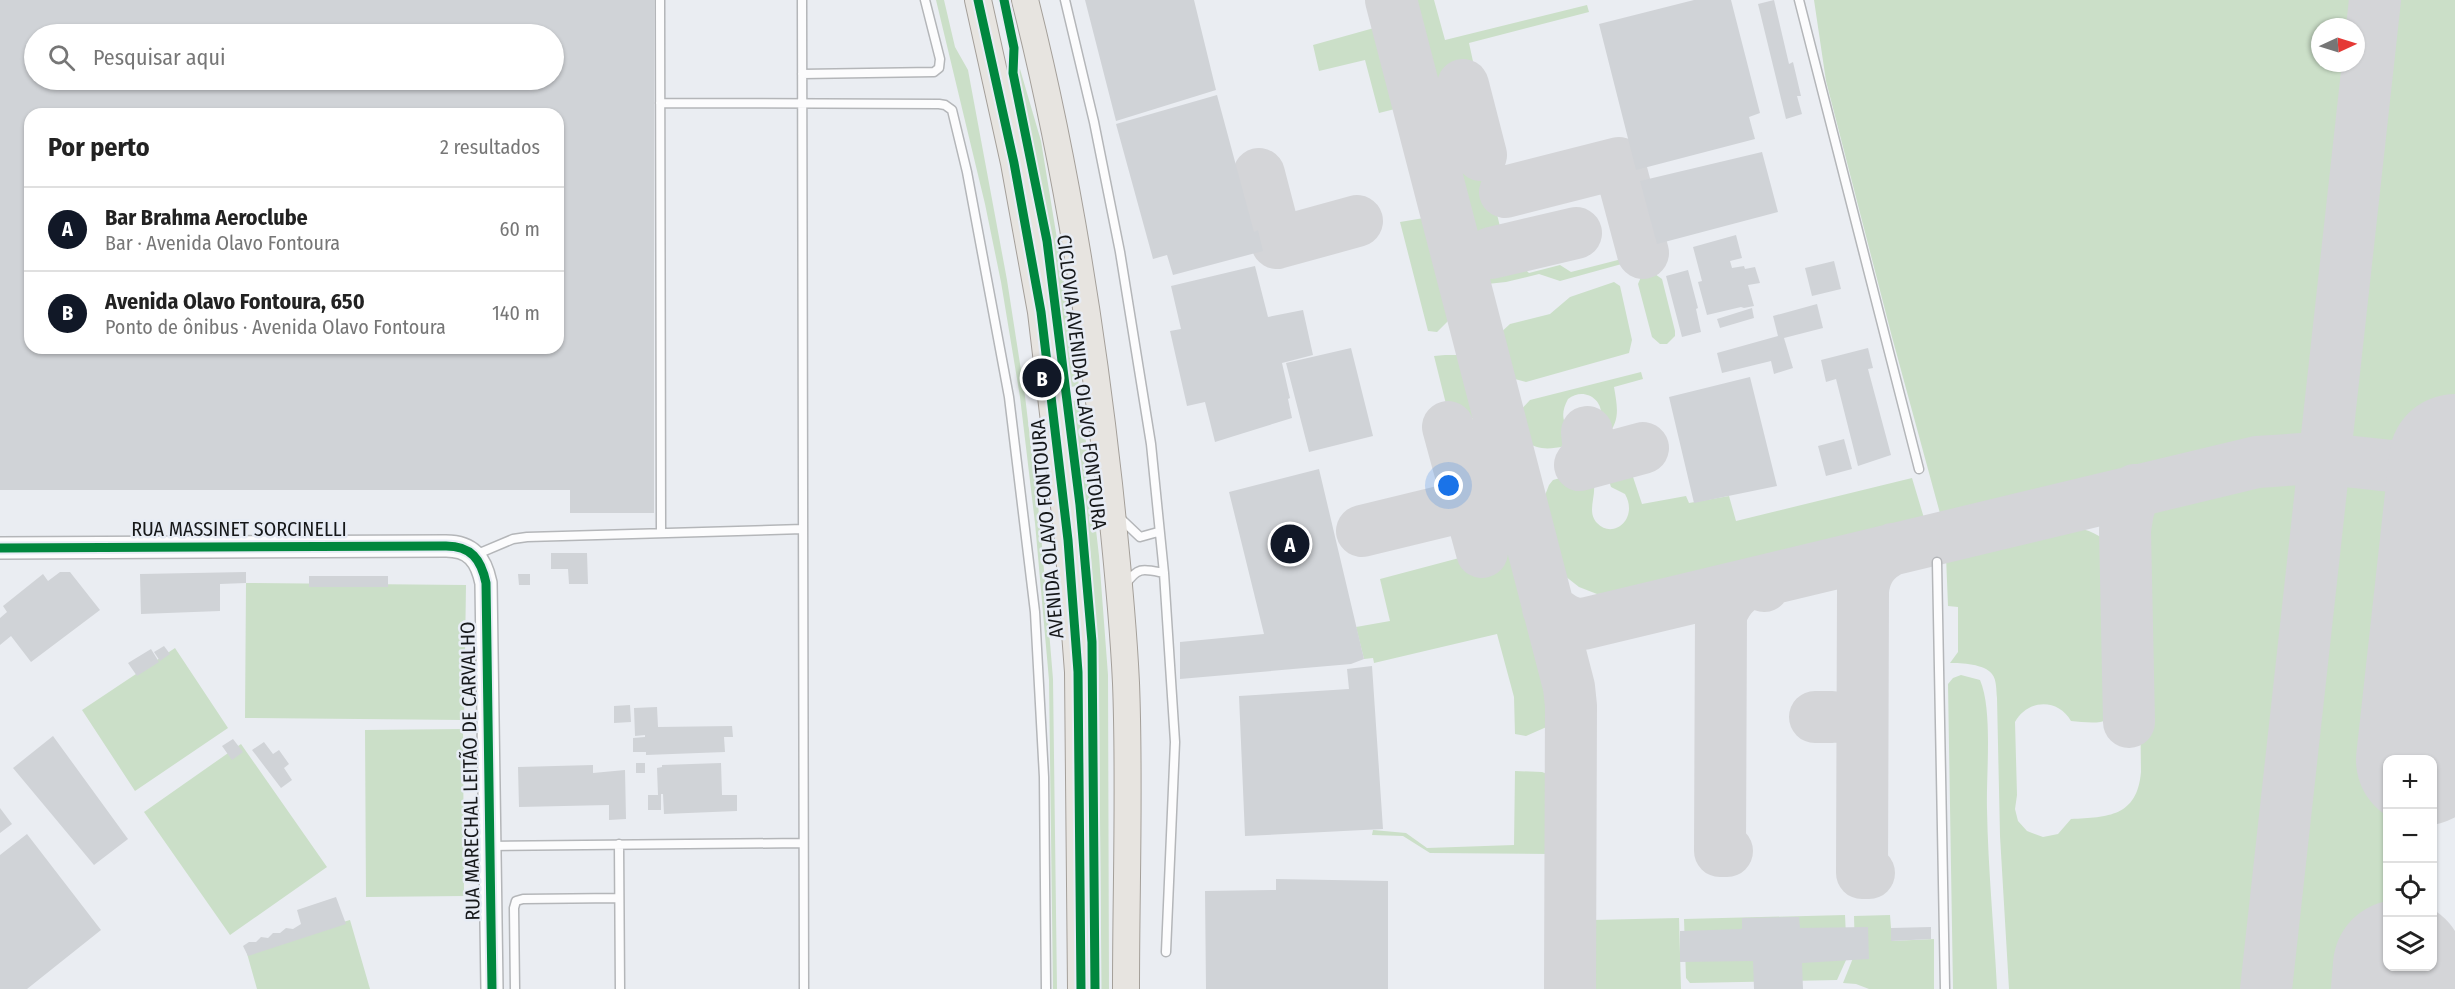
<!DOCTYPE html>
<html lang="pt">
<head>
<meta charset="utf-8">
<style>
	body { margin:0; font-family:"Fira Sans Condensed",sans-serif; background:#f6f6f6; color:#222 }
	.controls { position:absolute; right:18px; bottom:18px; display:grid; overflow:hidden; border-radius:12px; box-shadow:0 2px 4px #0004 }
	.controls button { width:54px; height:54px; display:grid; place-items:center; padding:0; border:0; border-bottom:2px solid #e0e0e0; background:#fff; color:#222; font:30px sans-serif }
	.compass { position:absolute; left:2311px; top:18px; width:54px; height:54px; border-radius:50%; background:#fff; box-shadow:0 2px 4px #0004; rotate:86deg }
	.you { position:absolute; left:1449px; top:486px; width:21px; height:21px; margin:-15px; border:4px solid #fff; border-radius:50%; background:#1a73e8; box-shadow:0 0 0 9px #1a73e833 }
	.badge { display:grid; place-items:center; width:39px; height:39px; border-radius:50%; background:#111827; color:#fff; font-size:20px; font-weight:700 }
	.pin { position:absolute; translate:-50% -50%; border:3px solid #fff; box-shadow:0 2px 6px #0006 }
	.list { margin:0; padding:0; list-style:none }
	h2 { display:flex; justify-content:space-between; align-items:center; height:78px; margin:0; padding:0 24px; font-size:26px }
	h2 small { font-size:20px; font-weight:400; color:#767676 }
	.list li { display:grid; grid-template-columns:39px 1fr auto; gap:18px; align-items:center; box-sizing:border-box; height:84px; padding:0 24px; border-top:2px solid #e0e0e0 }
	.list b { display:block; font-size:22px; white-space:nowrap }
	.list p { margin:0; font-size:20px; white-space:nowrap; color:#767676 }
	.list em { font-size:20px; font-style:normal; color:#767676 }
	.icon { flex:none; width:33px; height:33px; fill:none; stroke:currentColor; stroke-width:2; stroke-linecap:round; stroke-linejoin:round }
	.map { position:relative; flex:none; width:2455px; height:989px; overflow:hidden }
	.search { position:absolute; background:#fff; box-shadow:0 2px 4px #0004; left:24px; top:24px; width:540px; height:66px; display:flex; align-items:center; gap:15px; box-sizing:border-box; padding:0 21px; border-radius:33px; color:#767676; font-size:22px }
	.panel { position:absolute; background:#fff; box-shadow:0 2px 4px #0004; left:24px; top:108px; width:540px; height:246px; border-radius:18px }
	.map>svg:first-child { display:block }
	.green { fill:#cbdfc8; fill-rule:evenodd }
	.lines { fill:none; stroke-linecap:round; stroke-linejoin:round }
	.taxiway { stroke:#d4d5d8; stroke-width:52 }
	.runway { stroke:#d4d5d8; stroke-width:132 }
	.building { fill:#d0d3d7; fill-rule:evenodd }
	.service-casing { stroke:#b4b6b9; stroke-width:11 }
	.tertiary-casing { stroke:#b4b6b9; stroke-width:24 }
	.primary-casing { stroke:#a49f99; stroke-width:28 }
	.service { stroke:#fcfcfd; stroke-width:8 }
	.tertiary { stroke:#fcfcfd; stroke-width:21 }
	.primary { stroke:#e7e4e0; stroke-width:26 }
	.cycleway-casing { stroke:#e7ecf5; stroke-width:13 }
	.cycleway { stroke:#00873e; stroke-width:9 }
	.labels { text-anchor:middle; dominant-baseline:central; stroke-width:5; stroke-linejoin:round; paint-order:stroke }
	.street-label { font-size:20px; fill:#16181a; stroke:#e7ecf5 }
</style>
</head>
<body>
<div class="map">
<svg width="2455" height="989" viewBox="0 0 2455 989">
	<rect width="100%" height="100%" fill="#eaedf2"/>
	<path class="green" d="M936,0h8l11,47 13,23 39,210 18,116 15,126 13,157 4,310h-4l-4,-309 -14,-157 -15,-126 -19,-115 -16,-78z
		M1409,0h25l11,40 142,-35 2,7 -120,31 5,23 -3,13 -10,7 -16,3 -15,-10z
		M1814,0h551l-45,410 -6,17 -19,13 -75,11 -279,66 -49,-180 -66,-256zM2320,27h36v36h-36z
		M2386,0h69v426c-7,11 -17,20 -31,23 -24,-3 -77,1 -85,-27z
		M1374,28l21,81 -16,4 -14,-53 -46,11 -6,-26z
		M1020,69l21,72 25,153 13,92 -9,1 -20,-147 -33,-170z
		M1477,155l16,2 6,9 9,36 -13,4 7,29 -16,2 -15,-5 -15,-61 4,-8z
		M1424,218l26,101 -13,13 -9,-1 -28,-109z
		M1657,250l1,4 -98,27 -21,-7 -33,8 -19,2 -3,-4c12,-15 31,-21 45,-7l31,-8 11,7z
		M1651,274h4l7,5 13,52v5l-8,8h-7l-8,-7 -14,-53 3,-7z
		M1614,282l6,4 12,54 -3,13 -103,29 -15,-4 -13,-43 12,-11 40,-10 20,-17z
		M1445,355h13l4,4 15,58 -26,7 -17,-68z
		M1641,372l2,7 -29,8c3,18 7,34 -7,48l-9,2 -3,-9c18,-20 -7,-45 -27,-29 -8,15 -7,28 11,34v9c-17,5 -38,12 -53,-1l-8,-28 12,-13z
		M1081,399l18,157 9,119 1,314h-8l-2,-313 -8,-118 -18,-157z
		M1612,464l20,10 10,30 44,-8 3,7 40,-7 7,25 176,-43 12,40 -305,75 -22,1 -18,-7 -14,-11 -4,-7 -19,-66 7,-18 4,-5 33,-9c19,15 -3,37 11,52 16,17 42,-4 28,-29l-14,-7 -6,-19 1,-3z
		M2287,478l14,5 8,21 -53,485h-247l-9,-153 -3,-138c-1,-7 0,-18 -5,-24 -7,-10 -31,-11 -42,-11l8,-11v-45l-10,-1 -2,-50 125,-29c17,2 31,8 42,21l4,159c-6,21 -29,15 -46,14 -13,-23 -43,-22 -56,1l2,73 -2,14 3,12 9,10 16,6 15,-3 13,-15c37,-2 66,-2 70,-47l-3,-238 5,-21 7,-7 121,-27z
		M2353,482c22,-1 68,3 81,23l1,10 10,21 -25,223 -32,1v206l10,1 -3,22h-120l55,-477 6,-19z
		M1512,544l37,143 2,38 -25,11 -11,-2 -1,-37 -17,-63 -123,29 -1,-5 -9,1 -8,-32 34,-6 -10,-42z
		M246,583l220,2 -2,135 -219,-2z
		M175,648l53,80 -93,63 -53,-81z
		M1961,675l19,5c13,30 6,94 7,129 1,60 7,120 10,180h-44l-5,-305 5,-6z
		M463,729l1,167 -98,1 -1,-167z
		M241,744l86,123 -97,68 -86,-123z
		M1515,771l27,1 8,3v79l-120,-1 -27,-17 -31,-1 1,-5 33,3 21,15 87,-3z
		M1845,915l2,43 -10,22 -147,3 -4,-5 -2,-59z
		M1890,915l2,26 42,-2v50h-65l-13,-5 -13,-1 12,-30 -1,-37z
		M1679,918l2,71h-90l1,-69z
		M350,920l20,69h-113l-11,-39z"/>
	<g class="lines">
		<path class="taxiway" d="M1391,0l178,687 2,19 -1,283
			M1463,85l18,70
			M1259,174l18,69 80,-22
			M1505,192l114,-29 24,90
			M1491,253l85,-20
			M1448,427l34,125
			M1587,432l2,20 -9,13 63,-17
			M1362,531l107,-26
			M1548,608c12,9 20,16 35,16l674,-162 60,-4 138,15
			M1815,717h17
			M2129,722l-4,-192 3,-19 7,-21
			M1727,851h-7l1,-236c7,-18 22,-37 43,-29
			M1869,873h-7l1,-282c2,-21 12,-33 30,-42
			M2266,989l109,-989"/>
		<path class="runway" d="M2422,760l33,-300
			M2397,989l2,-23"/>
	</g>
	<path class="building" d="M0,0h654v513h-84v-23h-570zM34,34h520v46h-520zM30,114h528v234h-528z
		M1085,0h109l22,90 -100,31z
		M1694,0h37l29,113 -11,4 6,22 -119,31 -37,-146z
		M1774,0l15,64 4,-2 8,34h-4l5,18 -16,5 -28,-115z
		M1217,95l37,137 4,-2 5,21 -90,24 -6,-20 -14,4 -37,-135z
		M1762,152l16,60 -121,32 -17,-63z
		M1736,235l6,23 -12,3 2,7 12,-2 1,3 10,-2 5,16 -12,2 6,21 -10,2 -3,-1 -34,8 -9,-33 4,-1 -9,-34z
		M1834,261l7,28 -29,7 -7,-28z
		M1255,266l13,51 35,-7 10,45 -31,8 8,35 -2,1 4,19 -77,24 -10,-40 -18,4 -17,-75 11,-2 -10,-43z
		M1688,270l10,38 -2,1 5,23 -19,5 -16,-61z
		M1817,304l6,24 -39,10 9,30 -19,6 -3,-13 -49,12 -5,-20 61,-17 -5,-20z
		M1752,308l2,10 -34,10 -3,-9z
		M1351,348l22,88 -64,16 -23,-89z
		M1868,348l5,20 -5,1 23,86 -33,11 -22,-87 -10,3 -5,-22z
		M1750,377l27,109 -83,17 -25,-106z
		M1844,439l8,30 -26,7 -8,-30z
		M1319,469l45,190 -13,5 -171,15v-37l84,-8 -35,-142z
		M551,553h36l1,31h-19l-1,-15h-17z
		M60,572h10l30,38 -69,52 -20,-26 -11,9v-27l7,-6 -4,-6 40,-32 5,7z
		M246,572v11l-26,1v27l-79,3 -1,-40z
		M518,574h12v11h-11z
		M309,576h79v11h-79z
		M164,646l6,8 -10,7 -6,-9z
		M151,649l8,13 -22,14 -9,-13z
		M1372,666l11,163 -138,7 -6,-140 110,-7 -2,-20z
		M630,705l1,17 -17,1v-17z
		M657,707l1,20 74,-1 1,11h-9l1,15 -79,3v-3h-13v-14l12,-1v-2l-10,1 -1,-28z
		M53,736l75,103 -34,26 -81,-97z
		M233,739l10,13 -11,8 -10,-14z
		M264,742l9,12 6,-4 10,14 -5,4 8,12 -11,8 -29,-38z
		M636,763h9v10h-9z
		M721,763l1,32h15v16l-73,3 -1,-20h-2v16h-13v-15h10l-1,-27 5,-1v-2z
		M593,765v8l32,-3 1,49 -17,1v-15l-90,2 -1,-40z
		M0,808l12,16 -12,9z
		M27,834l74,96 -74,59h-27v-134z
		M1276,879l112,2v108h-182l-1,-98 71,-1z
		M336,897l10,27 -98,32 -5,-10 6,-4h7l5,-5 7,1 5,-5h7l6,-5 7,1 8,-5 -4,-14z
		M1799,917l1,11 68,-1 1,32 -67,4 1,26h-49l-1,-28 -73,1v-31l62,-2v-11z
		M1931,927v12l-40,2v-13z"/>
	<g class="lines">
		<g class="service-casing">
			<path id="service" d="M660,0l1,533
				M802,0l2,989
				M1065,0l29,122 26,130 31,192 13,129 11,169 -9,210
				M1799,0l120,469
				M802,74l132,-2 5,-4 1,-9 -15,-59
				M660,103l279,1 6,1 7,5 15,62 42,225 26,215 9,165 2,212
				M1120,518l20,19 18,-5
				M475,555l38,-16 14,-2 276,-8
				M1937,562l8,427
				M1126,584c12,-18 18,-15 38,-11
				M619,844l1,145
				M489,846l314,-3
				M515,989l-1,-81 2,-7 7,-2 96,-1"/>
		</g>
		<g class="tertiary-casing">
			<path id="tertiary" d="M0,548l446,-2c25,0 35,13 40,37l6,406"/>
		</g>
		<g class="primary-casing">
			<path id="primary" d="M978,0l36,163 27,149 27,228 10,132 3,317
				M1025,0c40,159 66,321 84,484 7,66 14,133 17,199 4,102 0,204 0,306"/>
		</g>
		<use href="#service" class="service"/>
		<use href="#tertiary" class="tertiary"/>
		<use href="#primary" class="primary"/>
		<g class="cycleway-casing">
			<path id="cycleway" d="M978,0l36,163 27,149 27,228 10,132 3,317
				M1004,0l10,48 -1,25 34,168 33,264 12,137 3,347
				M0,548l446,-2c25,0 35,13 40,37l6,406"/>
		</g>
		<use href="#cycleway" class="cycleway"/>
	</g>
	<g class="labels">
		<g class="street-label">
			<text transform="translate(1082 382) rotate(83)">CICLOVIA AVENIDA OLAVO FONTOURA</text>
			<text x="239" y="529">RUA MASSINET SORCINELLI</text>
			<text transform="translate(1047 529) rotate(-95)">AVENIDA OLAVO FONTOURA</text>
			<text transform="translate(470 771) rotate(-91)">RUA MARECHAL LEITÃO DE CARVALHO</text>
		</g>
	</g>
</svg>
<div class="controls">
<button>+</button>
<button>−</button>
<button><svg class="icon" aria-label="locate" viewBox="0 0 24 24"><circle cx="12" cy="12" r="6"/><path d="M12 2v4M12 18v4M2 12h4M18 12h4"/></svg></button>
<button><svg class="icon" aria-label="layers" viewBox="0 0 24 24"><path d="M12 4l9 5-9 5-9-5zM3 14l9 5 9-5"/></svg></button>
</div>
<svg class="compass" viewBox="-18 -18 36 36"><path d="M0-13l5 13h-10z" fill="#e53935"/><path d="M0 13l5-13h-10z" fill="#767676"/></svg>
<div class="you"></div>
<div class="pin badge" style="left:1290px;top:544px">A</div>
<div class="pin badge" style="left:1042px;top:378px">B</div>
<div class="search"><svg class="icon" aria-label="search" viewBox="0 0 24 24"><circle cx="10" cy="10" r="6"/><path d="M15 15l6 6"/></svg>Pesquisar aqui</div>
<section class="panel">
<h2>Por perto<small>2 resultados</small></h2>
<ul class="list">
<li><span class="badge">A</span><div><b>Bar Brahma Aeroclube</b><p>Bar · Avenida Olavo Fontoura</p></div><em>60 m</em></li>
<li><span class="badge">B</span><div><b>Avenida Olavo Fontoura, 650</b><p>Ponto de ônibus · Avenida Olavo Fontoura</p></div><em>140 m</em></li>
</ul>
</section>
</div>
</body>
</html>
